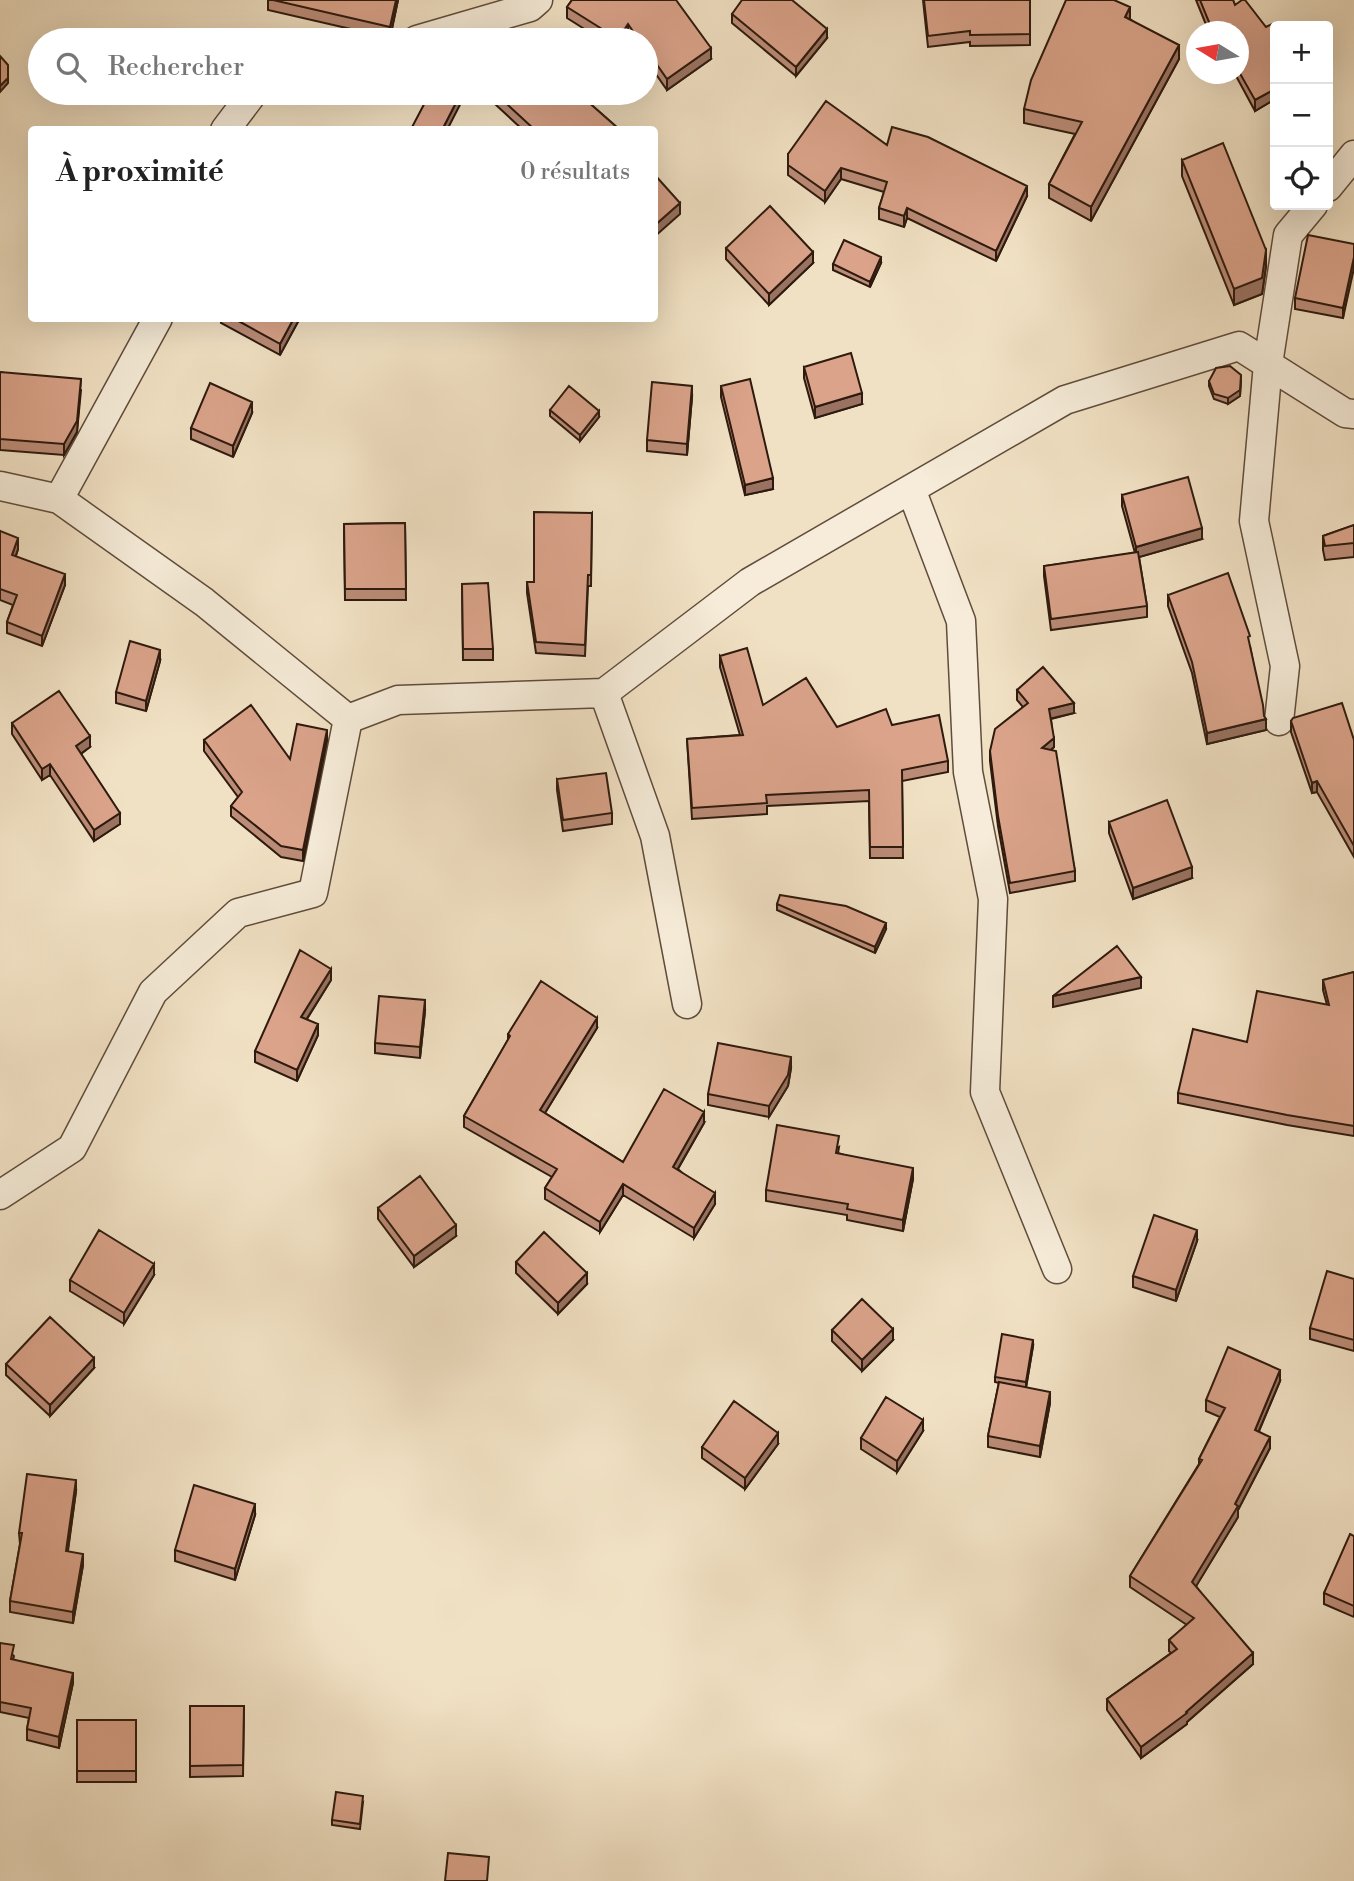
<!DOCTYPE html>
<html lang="fr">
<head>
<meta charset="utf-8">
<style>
	body { margin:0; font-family:"Libre Bodoni",serif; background:#f2f2f2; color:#222 }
	.controls { position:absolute; right:21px; top:21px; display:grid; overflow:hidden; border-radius:7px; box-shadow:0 7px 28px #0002 }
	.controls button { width:63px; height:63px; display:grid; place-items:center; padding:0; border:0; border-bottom:2px solid #e0e0e0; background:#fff; color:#222; font:35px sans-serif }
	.compass { position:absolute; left:1186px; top:21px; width:63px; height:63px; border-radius:50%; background:#fff; box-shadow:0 7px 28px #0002; rotate:281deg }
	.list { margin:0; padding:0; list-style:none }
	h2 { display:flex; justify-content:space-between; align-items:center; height:91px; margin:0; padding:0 28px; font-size:30px }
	h2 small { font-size:23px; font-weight:400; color:#767676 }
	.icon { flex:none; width:38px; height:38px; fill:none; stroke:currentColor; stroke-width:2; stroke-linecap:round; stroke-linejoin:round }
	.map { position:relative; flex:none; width:1354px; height:1881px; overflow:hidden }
	.search { position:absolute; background:#fff; box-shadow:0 7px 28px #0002; left:28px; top:28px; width:630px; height:77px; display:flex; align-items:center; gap:18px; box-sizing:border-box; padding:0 24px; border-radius:38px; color:#767676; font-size:26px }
	.panel { position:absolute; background:#fff; box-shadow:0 7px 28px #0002; left:28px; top:126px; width:630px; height:196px; border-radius:7px }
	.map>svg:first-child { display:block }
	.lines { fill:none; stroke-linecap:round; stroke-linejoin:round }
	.minor-casing { stroke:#5f4c3c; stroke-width:31 }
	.minor { stroke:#f6ecd9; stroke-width:28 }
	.wall { fill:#bb8c77; stroke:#2e1a0e; stroke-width:2 }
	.shaded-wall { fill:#997261; stroke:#2e1a0e; stroke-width:2 }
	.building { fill:#daa38a; stroke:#2e1a0e; stroke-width:2 }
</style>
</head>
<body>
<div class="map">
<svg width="1354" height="1881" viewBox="0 0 1354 1881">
	<rect width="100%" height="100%" fill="#f1e1c4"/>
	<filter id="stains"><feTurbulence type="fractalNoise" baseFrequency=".00286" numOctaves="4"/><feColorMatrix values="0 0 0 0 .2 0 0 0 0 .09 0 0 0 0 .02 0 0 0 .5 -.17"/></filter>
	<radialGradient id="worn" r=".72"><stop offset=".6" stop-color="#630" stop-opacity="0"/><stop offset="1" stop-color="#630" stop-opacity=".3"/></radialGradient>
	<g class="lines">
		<g class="minor-casing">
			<path id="minor" d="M417,40l113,-33 8,-7
				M225,130l28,-37
				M1328,187l26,-32
				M0,486l59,13 145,103 144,117 50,-19 206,-7 146,-111 315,-182 174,-54 106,67 9,1
				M911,489l50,132 7,151 25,127 -8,193 72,177
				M59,499l99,-181
				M604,693l51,143 32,168
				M1279,721l6,-55 -31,-145 14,-157 20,-129 25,-30
				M0,1195l72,-47 81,-156 85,-79 75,-20 35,-174"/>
		</g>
		<use href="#minor" class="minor"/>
	</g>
	<path class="wall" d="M268,0h130l-8,38 -122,-28z
		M572,0l139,59 -44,31 -21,-30v-20h-15l-3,-5 -4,5h-22l-35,-22v-11z
		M923,0h107v45l-60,1v-4l-42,5z
		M1196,0h37l2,5 31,22 9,-1v73l-20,12 -20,-37h3v-42h-29z
		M732,14l95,24 -31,38 -64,-53z
		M1130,19l49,40 -88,162 -42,-23v-14l26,-50 -51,-11v-14z
		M483,93h95l42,37h-97z
		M887,145l140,51 -31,65 -89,-43 -3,9 -25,-8v-11l5,-16 -43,-13 -16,23 -37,-27v-21z
		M1182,160l84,106 -4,28 -28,11 -52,-129z
		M1354,244l-11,74 -48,-9v-11z
		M726,248l87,15 -44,42 -43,-46z
		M881,263l-11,24 -37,-17v-6z
		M221,318h79l-20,37 -59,-32z
		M804,367l58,37 -47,14 -11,-40z
		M0,372l81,18 -4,42 -13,23 -64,-5z
		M1209,381h32l-1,15 -12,8 -14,-5 -5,-13z
		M721,386l52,103 -28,6 -24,-98z
		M692,397l-5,58 -40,-4v-11z
		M550,410l49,7 -19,24 -30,-25z
		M252,413l-19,44 -42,-18v-11z
		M1122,495l80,44 -63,18 8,49v11l-96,13 -7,-54v-10l91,-13 -13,-47z
		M592,513l-1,73h-3l-3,70 -49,-3 -9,-60v-11h7z
		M405,523l1,77h-61l-1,-76z
		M1354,525v32l-29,3 -2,-10v-14z
		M0,531l18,18 -2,7 49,29 -23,61 -35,-13v-11l6,-17 -13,-5z
		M462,584l31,65v11h-30z
		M1168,595l82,51 16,84 -59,14 -15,-71 -24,-67z
		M720,656l43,49 74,22 55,-2 56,36v11l-46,9 1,77h-33l-1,-57 -102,5v8l-75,5 -5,-80 53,-4 -20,-68z
		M160,661l-14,50 -30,-8v-11z
		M1017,690l57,23 -23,6 3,28 -3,3 24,121v10l-65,12 -12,-67 -8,-65v-10l33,-44 -6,-7z
		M1291,721l63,19v117l-37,-65 -5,1 -21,-61z
		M12,723l78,24 -9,7 39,70 -26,17 -44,-66 -8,5 -30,-46z
		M204,740l86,19 37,-19 -24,121 -22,-4 -50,-41v-10l7,-9 -34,-46z
		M557,779l55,34v11l-49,7 -6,-41z
		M1109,822l83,56 -59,21 -24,-66z
		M777,904l109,25 -11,24 -98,-43z
		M1354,972v164l-67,-11 -109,-22v-10l149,-88 -4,-15v-10z
		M331,980l-24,39 11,16 -21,46 -42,-19v-11z
		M425,1011l-5,47 -45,-5v-10z
		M597,1028l-52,85 78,49 81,-39 -26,46 37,35 -21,34 -71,-43 -23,37 -55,-33v-11l7,-11 -88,-50v-11l44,-76v-6z
		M791,1068l-3,18 -19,31 -61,-12v-11z
		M839,1147l-1,6 75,26 -10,52 -56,-11v-5l-81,-14v-11z
		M378,1208l78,28 -42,31 -36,-48z
		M1197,1241l-21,60 -43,-14v-11z
		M516,1262l71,22 -29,30 -42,-41z
		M154,1275l-30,49 -54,-33v-11z
		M1354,1279v72l-44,-12v-11z
		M832,1330l61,10 -31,31 -30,-30z
		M1033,1346l-7,41 24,16 -10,54 -52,-10v-11l11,-53 -4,-1v-5z
		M6,1364l88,4 -44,48 -44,-41z
		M1280,1381l-21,50 11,17 -32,62v7l-42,69 57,78 -66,58v2l-46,34 -34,-48v-11l64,-46 -2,-2v-11l18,-15 -57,-38v-11l69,-112v-5l21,-42 -14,-6v-11z
		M923,1431l-26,41 -36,-23v-11z
		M778,1444l-33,45 -43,-31v-11z
		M76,1491l-8,60 15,14 -10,58 -63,-11v-11l10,-57 -1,-11z
		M255,1515l-20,65 -60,-19v-11z
		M1354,1536v81l-30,-13v-11z
		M0,1643l14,13 -1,4 60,23 -14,65 -32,-8v-11l2,-11 -29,-6z
		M190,1706h54l-1,70 -53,1z
		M77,1720h59v62h-59z
		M363,1802l-3,27 -28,-4v-5z"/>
	<path class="shaded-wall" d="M396,0h2l-8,38v-11z
		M1130,7v14l-5,-4z
		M628,24v11l-4,5h-6z
		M827,29v9l-31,38v-9z
		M1179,45v14l-88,162v-14z
		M711,48v11l-44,31v-11z
		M8,78v5l-8,9v-6z
		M1275,89v10l-20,12v-11z
		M461,93h5l-19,37h-5z
		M841,168v11l-16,23v-11z
		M1027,186v10l-31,65v-10z
		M680,203v11l-26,23v-11z
		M907,208v10l-3,9v-11z
		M1266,250v16l-4,28 -28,11v-16z
		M813,252v11l-44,42v-11z
		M881,257v6l-11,24v-5z
		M1354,257v11l-11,50v-10z
		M294,318h6l-20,37v-11z
		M1241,375l-1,21 -12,8v-6z
		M81,379l-4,53 -13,23v-11z
		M692,386v11l-5,58v-11z
		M862,393v11l-47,14v-11z
		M252,402v11l-19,44v-11z
		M599,411v6l-19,24v-6z
		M773,478v11l-28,6v-10z
		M1202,528v11l-66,19v-11z
		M18,538v11l-6,17v-11z
		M65,574v11l-23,61v-10z
		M160,650v11l-14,50v-10z
		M1074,703v10l-25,6v-10z
		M1266,719v11l-59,14v-11z
		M327,730v10l-24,121v-11z
		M90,736v11l-14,10v-11z
		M1054,738v9l-12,11v-10z
		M50,764v11l-8,5v-11z
		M1317,781v11l-5,1v-10z
		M120,813v11l-26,17v-11z
		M1192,867v11l-59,21v-11z
		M886,923v6l-11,24v-6z
		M331,969v11l-30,48v-11z
		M1141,977v11l-88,19v-11z
		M425,1000v11l-5,47v-11z
		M597,1018v10l-57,93v-11z
		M318,1024v11l-21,46v-11z
		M791,1057v11l-3,18 -19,31v-11z
		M704,1112v11l-31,54v-10z
		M913,1168v11l-10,52v-11z
		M623,1184v11l-23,37v-10z
		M715,1193v11l-21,34v-10z
		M456,1225v11l-42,31v-11z
		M1197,1230v11l-21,60v-11z
		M154,1264v11l-30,49v-11z
		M587,1273v11l-29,30v-11z
		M893,1329v11l-31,31v-11z
		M1033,1340v6l-7,42v-6z
		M94,1358v10l-44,48v-11z
		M1280,1370v11l-25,59v-10z
		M1050,1392v11l-10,54v-11z
		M923,1420v11l-26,41v-11z
		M778,1433v11l-33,45v-11z
		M1270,1437v11l-32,62v7l-46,76v-11l43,-78z
		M76,1480v11l-10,71v-11z
		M255,1504v11l-20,65v-11z
		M83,1554v11l-10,58v-11z
		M1253,1653v11l-66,58v2l-46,34v-11l45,-35z
		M73,1673v10l-14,65v-11z"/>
	<path class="building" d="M273,0h123l-6,27z
		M572,0h104l35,48 -44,31 -21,-30v-9h-7l-11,-16 -10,15 -51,-32z
		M742,0h50l35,29 -31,38 -64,-53z
		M924,0h106v34l-60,1v-4l-42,5z
		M1066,0h48l16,7 -5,10 54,28 -88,162 -42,-23 33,-62 -58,-13 7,-29z
		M1200,0h33l2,5 7,-5h3l21,27 10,-5 2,4h-3v63l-20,11 -17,-30v-38h-25z
		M513,31l10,9h-19z
		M0,56l8,9v13l-8,8z
		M430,93h31l-19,37h-29l-2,-1z
		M495,93h83l42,37h-85z
		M826,101l61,44 5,-18 36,10 99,49 -31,65 -89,-43 -3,8 -25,-8 8,-26 -46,-14 -16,23 -37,-26v-11z
		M1223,143l43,107 -4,28 -28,11 -52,-129z
		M654,174l26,29 -26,23z
		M770,206l43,46 -44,42 -43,-46z
		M1308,235l46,9v13l-11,51 -48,-10z
		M844,240l37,17 -11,25 -37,-18z
		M233,318h61l-14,26z
		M851,353l11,40 -47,14 -11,-40z
		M1230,366l11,9 -1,15 -12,8 -14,-4 -5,-13 7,-13z
		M0,372l81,7 -4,42 -13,23 -64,-5z
		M750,379l23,99 -28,7 -24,-99z
		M652,382l40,4 -5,58 -40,-4z
		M210,383l42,19 -19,44 -42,-18z
		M569,386l30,25 -19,24 -30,-25z
		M1188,477l14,51 -66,19 -14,-52z
		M534,512l58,1 -1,62h-3l-3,70 -49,-3 -9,-60h7z
		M405,523l1,66h-61l-1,-65z
		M1354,525v18l-29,3 -2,-10z
		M0,531l18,7 -6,17 53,19 -23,62 -35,-14 10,-27 -17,-6z
		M1138,552l9,54 -96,13 -7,-53z
		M1228,573l22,63 -2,1 15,68 1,11 2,3 -59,14 -15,-71 -24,-67z
		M488,583l5,66h-30l-1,-65z
		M130,641l30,9 -14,51 -30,-9z
		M747,648l16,57 43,-27 31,49 49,-18 6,16 47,-10 9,46 -46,9 1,77h-33l-1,-57 -103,5 1,8 -75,5 -5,-69 56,-4 -23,-79z
		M1043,667l31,36 -25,6 5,29 -12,10 14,3 19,120 -65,12 -12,-67 -8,-65 5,-22 33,-26 -11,-13z
		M59,691l31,45 -14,10 44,67 -26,17 -44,-66 -8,5 -30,-46z
		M1342,703l12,37v106l-37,-65 -5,2 -21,-62 2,-3z
		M251,705l39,54 7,-35 30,6 -24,120 -22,-4 -50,-40 11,-14 -38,-52z
		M606,773l6,40 -49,7 -6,-41z
		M1167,800l25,67 -59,21 -24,-66z
		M780,895l66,11 40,17 -11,24 -98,-43z
		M1117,946l24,31 -88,19z
		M300,950l31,19 -30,48 17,7 -21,46 -42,-19z
		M1354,972v154l-67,-11 -109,-22 15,-64 54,13 10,-51 72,14 -6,-25z
		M541,981l56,37 -57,92 83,52 41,-73 40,23 -31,55 42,26 -21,35 -71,-44 -23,38 -55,-34 12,-19 -93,-53 46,-80 -2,-2z
		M379,996l46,4 -5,47 -45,-4z
		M718,1043l73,14 -3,18 -19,31 -61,-12z
		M777,1125l62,11 -3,17 77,15 -10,52 -56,-11 1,-5 -82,-14z
		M420,1176l36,49 -42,31 -36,-48z
		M1154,1215l43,15 -21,60 -43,-14z
		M99,1230l55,34 -30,49 -54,-33z
		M544,1232l43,41 -29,30 -42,-41z
		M1327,1271l27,8v61l-44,-12z
		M862,1299l31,30 -31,31 -30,-30z
		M50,1317l44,41 -44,47 -44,-41z
		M1002,1334l31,6 -7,42 -31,-5z
		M1228,1347l52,23 -25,60 15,7 -35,67 3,2 -46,76 61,71 -67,59 1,1 -46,34 -34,-48 70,-50 -8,-9 25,-22 -64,-42 72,-116 -3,-1 26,-51 -19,-8z
		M999,1382l51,10 -10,54 -52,-10z
		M886,1397l37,23 -26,41 -36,-23z
		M734,1401l44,32 -33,45 -43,-31z
		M27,1474l49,6 -10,71 17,3 -10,58 -63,-11 12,-68h-3z
		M194,1485l61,19 -20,65 -60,-19z
		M1350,1534l4,2v70l-30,-13z
		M0,1643l14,2 -3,14 62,14 -14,64 -32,-8 4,-21 -31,-6z
		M190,1706h54l-1,59 -53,1z
		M77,1720h59v51h-59z
		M336,1792l27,4 -3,28 -28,-4z
		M448,1853l41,4 -2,24h-42z"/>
	<rect width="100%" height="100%" filter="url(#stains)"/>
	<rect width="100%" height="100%" fill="url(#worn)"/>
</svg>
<div class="controls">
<button>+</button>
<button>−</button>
<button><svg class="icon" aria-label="locate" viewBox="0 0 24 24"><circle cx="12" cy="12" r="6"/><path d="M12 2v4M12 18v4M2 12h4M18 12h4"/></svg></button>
</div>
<svg class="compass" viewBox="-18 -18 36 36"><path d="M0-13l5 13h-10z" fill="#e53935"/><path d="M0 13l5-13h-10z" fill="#767676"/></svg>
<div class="search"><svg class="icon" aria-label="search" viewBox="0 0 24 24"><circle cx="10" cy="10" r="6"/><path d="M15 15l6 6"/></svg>Rechercher</div>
<section class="panel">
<h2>À proximité<small>0 résultats</small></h2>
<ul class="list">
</ul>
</section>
</div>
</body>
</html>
